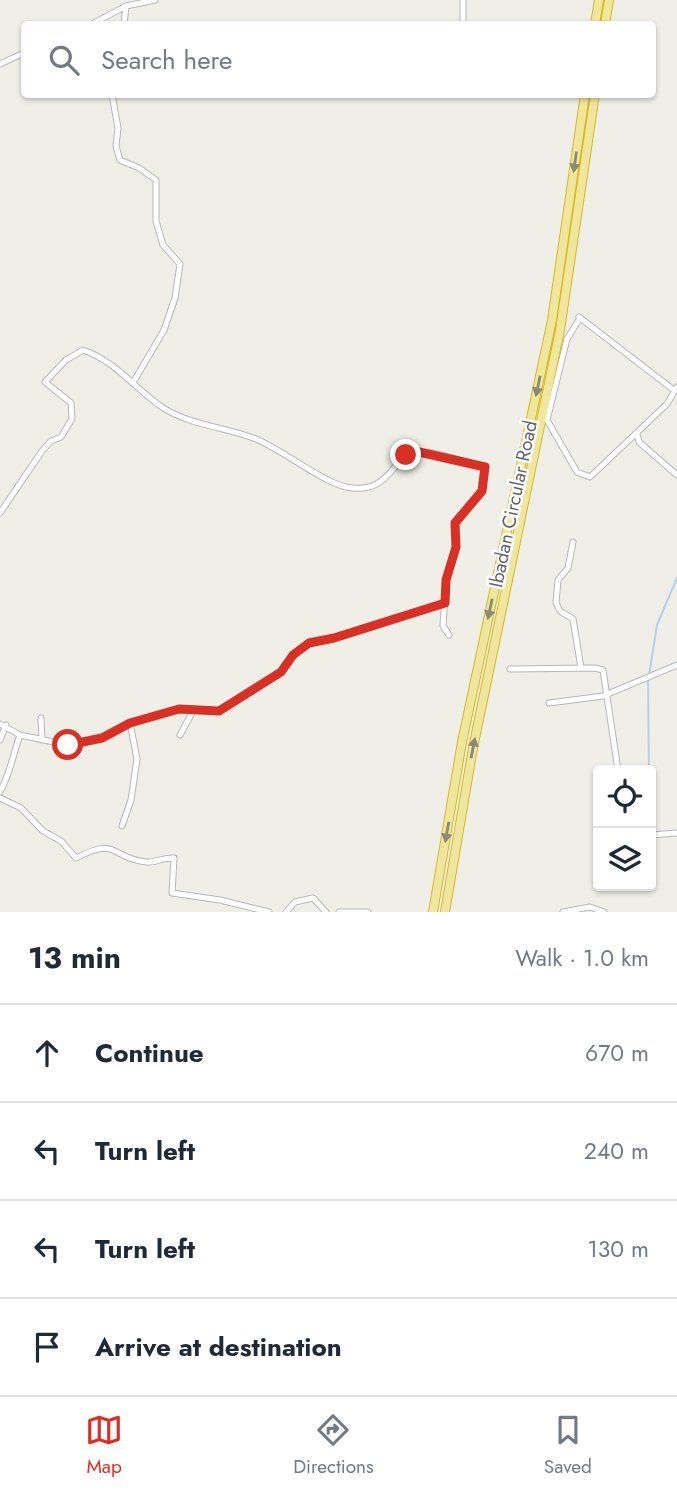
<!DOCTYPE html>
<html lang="en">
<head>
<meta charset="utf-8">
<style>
	body { margin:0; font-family:Jost,sans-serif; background:#f6f6f7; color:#1f2937 }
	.controls { position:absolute; right:21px; bottom:21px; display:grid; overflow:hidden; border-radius:7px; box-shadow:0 2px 5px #0004 }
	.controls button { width:63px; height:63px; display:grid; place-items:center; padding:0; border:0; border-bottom:2px solid #e0e1e3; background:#fff; color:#1f2937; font:35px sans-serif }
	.stop { position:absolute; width:21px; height:21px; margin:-16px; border:5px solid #d93025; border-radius:50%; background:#fff }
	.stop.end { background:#d93025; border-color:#fff; box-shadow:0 2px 7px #0008 }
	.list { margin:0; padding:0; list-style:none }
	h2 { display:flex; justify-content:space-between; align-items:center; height:91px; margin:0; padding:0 28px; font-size:30px }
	h2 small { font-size:23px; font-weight:400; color:#747a83 }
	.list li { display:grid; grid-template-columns:46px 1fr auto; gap:21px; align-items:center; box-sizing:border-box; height:98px; padding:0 28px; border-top:2px solid #e0e1e3 }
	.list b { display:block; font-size:26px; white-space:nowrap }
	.list em { font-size:23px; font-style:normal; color:#747a83 }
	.icon { flex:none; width:38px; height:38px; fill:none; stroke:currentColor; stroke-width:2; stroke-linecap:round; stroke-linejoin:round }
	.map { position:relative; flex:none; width:677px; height:912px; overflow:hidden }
	.search { position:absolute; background:#fff; box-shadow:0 2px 5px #0004; left:21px; right:21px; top:21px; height:77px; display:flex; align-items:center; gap:18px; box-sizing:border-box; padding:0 24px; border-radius:7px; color:#747a83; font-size:26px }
	.sheet { height:483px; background:#fff }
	nav { display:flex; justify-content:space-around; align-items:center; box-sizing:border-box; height:98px; border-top:2px solid #e0e1e3; background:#fff; font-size:19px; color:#747a83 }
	nav a { display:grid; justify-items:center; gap:4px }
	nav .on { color:#d93025 }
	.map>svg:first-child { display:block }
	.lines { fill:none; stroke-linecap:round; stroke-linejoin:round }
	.stream { stroke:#b3cff5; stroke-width:2 }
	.minor-casing { stroke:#b5b7bb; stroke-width:7 }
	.highway-casing { stroke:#dab91d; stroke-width:10 }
	.minor { stroke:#fff; stroke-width:5 }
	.highway { stroke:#f0e69e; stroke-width:8 }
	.oneway { fill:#8a8a77 }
	.route { stroke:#d93025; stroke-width:9 }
	.labels { text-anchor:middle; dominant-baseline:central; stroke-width:5; stroke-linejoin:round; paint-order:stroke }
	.street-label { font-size:19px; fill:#5f6266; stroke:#fff }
</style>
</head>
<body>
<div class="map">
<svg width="677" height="912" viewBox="0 0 677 912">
	<rect width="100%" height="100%" fill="#efefe8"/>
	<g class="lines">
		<path class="stream" d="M649,675l8,-50 20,-47
			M648,680l1,90"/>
		<g class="minor-casing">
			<path id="minor" d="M92,24l34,-18 29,-6
				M124,24l2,-18
				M463,24v-24
				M0,64l24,-11
				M112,94l6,34 -2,18 4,14 19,8 17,12v41l7,24 17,19 -5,34 -11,32 -30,51
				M579,317l96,74
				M580,318l-13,21 -20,81 30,52 13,5 77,-73 10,-17
				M637,434l2,8 38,33
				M0,513l42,-62 9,-10 10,-4 11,-18 -1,-16 -26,-21 21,-22 17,-10c35,12 53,41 82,59 26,16 63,19 91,30 25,10 68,44 90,48 46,9 45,-32 71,-35 16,-2 50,11 68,15l-3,24 -27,32 1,24 -10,33 -3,46 6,9
				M573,542l-5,26 -10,12 -2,23 4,8 13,8 8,49
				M510,669l85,-1 8,2 15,100
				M549,703l54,-7 74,-31
				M41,718l1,22
				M0,724l20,11 48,10 34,-7 28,-15 49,-14 40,2 62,-39 12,-17 16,-12 25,-5 111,-35
				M180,735l14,-26
				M0,740l6,-15
				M0,792c10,-18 13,-37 20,-57
				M0,798l21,10 22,23 18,10 15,17c43,-22 33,0 70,4 10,1 18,-5 28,-4l-2,35 48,7 49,12
				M122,826l9,-26 6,-41 -7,-36
				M651,835l26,-2
				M286,912l9,-10 18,-4 13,14
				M339,912h29
				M563,912l27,-5 14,5"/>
		</g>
		<g class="highway-casing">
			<path id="highway" d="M595,24l4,-24
				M605,24l4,-24
				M433,912l29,-170 90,-422 33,-226
				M445,912l28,-164 87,-418 35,-236"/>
		</g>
		<use href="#minor" class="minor"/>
		<use href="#highway" class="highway"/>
	</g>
	<defs><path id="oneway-solid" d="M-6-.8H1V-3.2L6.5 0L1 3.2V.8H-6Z" transform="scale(1.75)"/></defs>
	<g class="oneway">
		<use href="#oneway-solid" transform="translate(575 162) rotate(98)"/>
		<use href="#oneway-solid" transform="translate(538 386) rotate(102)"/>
		<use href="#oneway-solid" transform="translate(490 609) rotate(102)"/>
		<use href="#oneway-solid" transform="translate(473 748) rotate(-79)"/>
		<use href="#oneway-solid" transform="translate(447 832) rotate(100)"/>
	</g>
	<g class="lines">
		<path class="route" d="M68,745l34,-7 28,-15 49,-14 40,2 62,-39 12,-17 16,-12 25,-5 111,-35 1,-23 10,-33 -1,-24 27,-32 3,-24 -66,-15 -13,3"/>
	</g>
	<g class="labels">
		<g class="street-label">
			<text transform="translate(513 504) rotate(-78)">Ibadan Circular Road</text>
		</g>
	</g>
</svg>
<div class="controls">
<button><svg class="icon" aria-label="locate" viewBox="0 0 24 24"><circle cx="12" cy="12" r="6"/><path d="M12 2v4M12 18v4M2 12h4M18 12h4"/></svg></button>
<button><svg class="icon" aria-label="layers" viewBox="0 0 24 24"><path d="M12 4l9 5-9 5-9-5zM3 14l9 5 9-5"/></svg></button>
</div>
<div class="stop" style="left:68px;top:745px"></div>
<div class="stop end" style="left:406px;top:455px"></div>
<div class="search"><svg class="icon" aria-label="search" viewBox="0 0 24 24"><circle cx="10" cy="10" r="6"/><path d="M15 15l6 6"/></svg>Search here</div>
</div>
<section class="sheet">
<h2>13 min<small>Walk · 1.0 km</small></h2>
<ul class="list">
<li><svg class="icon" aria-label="ahead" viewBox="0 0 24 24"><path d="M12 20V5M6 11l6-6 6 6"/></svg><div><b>Continue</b></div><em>670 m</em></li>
<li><svg class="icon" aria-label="left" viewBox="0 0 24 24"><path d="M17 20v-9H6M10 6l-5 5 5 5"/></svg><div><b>Turn left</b></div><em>240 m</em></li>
<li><svg class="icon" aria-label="left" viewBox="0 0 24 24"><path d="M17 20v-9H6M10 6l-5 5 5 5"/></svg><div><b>Turn left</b></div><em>130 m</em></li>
<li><svg class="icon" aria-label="arrive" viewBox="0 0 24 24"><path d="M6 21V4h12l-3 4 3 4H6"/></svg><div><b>Arrive at destination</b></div></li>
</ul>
</section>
<nav>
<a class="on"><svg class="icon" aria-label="map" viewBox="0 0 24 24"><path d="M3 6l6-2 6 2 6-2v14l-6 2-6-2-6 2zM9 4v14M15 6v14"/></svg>Map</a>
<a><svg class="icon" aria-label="directions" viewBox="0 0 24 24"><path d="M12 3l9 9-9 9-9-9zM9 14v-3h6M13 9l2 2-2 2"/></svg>Directions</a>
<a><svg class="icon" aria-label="saved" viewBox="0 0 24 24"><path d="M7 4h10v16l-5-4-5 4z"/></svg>Saved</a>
</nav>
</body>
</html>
